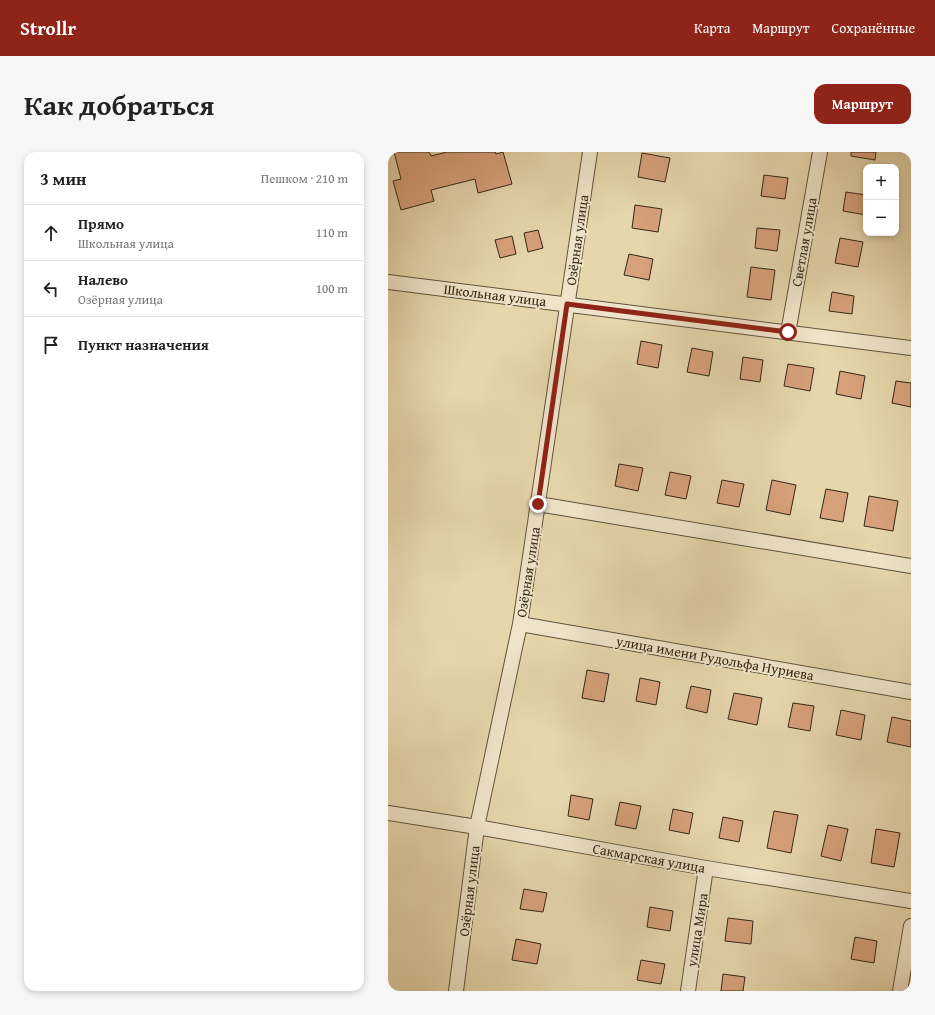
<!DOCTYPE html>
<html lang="ru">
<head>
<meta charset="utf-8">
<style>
	body { margin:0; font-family:"Gentium Book Plus",serif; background:#f6f6f6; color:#222 }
	.controls { position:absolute; right:12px; top:12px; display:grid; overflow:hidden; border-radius:8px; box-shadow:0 2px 6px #0003 }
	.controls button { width:36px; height:36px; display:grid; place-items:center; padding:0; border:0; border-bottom:1px solid #e0e0e0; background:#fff; color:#222; font:20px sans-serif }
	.stop { position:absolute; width:12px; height:12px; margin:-9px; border:3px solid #8f2418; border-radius:50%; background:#fff }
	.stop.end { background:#8f2418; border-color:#fff; box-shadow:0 1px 4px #0008 }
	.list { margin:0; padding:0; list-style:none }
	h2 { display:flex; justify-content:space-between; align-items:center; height:52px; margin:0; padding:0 16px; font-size:17px }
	h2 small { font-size:13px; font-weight:400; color:#767676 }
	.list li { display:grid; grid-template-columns:26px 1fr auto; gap:12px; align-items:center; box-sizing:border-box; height:56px; padding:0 16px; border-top:1px solid #e0e0e0 }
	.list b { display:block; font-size:15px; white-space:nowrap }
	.list p { margin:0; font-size:13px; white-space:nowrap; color:#767676 }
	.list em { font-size:13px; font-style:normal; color:#767676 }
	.icon { flex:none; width:22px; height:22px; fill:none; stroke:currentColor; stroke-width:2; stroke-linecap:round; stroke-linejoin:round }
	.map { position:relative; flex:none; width:523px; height:839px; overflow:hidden; border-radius:12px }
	header { display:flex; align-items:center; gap:24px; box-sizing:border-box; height:56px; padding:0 20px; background:#8f2418; color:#fff }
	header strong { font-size:19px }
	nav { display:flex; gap:22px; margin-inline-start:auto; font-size:14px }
	.intro { display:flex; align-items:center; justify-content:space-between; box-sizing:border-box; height:96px; padding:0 24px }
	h1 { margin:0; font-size:28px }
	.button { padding:10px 18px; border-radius:12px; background:#8f2418; color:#fff; font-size:14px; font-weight:700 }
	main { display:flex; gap:24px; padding:0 24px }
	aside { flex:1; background:#fff; border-radius:12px; box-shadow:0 2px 6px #0003 }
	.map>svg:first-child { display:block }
	.building { fill:#d7a17b; stroke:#342817 }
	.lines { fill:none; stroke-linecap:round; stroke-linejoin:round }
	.minor-casing { stroke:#60543c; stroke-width:16 }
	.minor { stroke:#efe4c9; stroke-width:14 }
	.route { stroke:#8f2418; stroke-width:5 }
	.labels { text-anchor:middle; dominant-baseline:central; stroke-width:4; stroke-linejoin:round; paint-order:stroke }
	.street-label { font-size:14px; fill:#342817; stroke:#efe4c9 }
</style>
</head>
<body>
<header>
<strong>Strollr</strong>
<nav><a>Карта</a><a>Маршрут</a><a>Сохранённые</a></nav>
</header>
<div class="intro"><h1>Как добраться</h1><a class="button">Маршрут</a></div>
<main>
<aside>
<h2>3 мин<small>Пешком · 210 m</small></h2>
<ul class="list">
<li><svg class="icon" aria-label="ahead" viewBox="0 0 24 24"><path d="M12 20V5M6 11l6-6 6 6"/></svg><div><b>Прямо</b><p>Школьная улица</p></div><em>110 m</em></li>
<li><svg class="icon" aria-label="left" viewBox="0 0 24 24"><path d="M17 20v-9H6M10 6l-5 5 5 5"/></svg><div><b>Налево</b><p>Озёрная улица</p></div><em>100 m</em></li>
<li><svg class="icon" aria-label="arrive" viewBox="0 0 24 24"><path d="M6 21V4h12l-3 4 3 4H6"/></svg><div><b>Пункт назначения</b></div></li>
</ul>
</aside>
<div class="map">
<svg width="523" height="839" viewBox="0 0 523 839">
	<rect width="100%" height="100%" fill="#e6d6ac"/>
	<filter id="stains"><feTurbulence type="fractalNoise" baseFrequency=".005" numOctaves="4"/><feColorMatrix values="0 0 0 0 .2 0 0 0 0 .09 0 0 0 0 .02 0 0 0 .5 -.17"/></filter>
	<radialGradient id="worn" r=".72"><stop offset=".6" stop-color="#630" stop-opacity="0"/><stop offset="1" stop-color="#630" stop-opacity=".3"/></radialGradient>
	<path class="building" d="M6,0h35l2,4 16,-4h48l1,2 7,-2 9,32 -34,9 -3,-14 -44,11 3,11 -33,9 -8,-29 8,-2z
		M463,0h25l-1,8 -24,-4z
		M254,1l28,5 -5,24 -27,-5z
		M376,23l24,3 -3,21 -24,-3z
		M458,40l20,3v20l-23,-4z
		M247,53l27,4 -4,23 -26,-4z
		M369,76l23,2 -3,21 -22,-3z
		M150,78l5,18 -15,4 -4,-19z
		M124,84l4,18 -16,4 -5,-18z
		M452,86l23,4 -5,25 -23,-4z
		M241,102l24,5 -4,21 -25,-5z
		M363,115l24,3 -4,30 -24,-3z
		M444,140l22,4 -2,18 -23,-3z
		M253,189l21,4 -4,23 -21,-4z
		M304,196l21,4 -4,24 -22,-4z
		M355,205l20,3 -3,22 -20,-3z
		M400,212l26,4 -4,23 -26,-5z
		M452,219l25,5 -4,23 -25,-5z
		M508,229l15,2v24l-19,-4z
		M231,312l24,4 -5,23 -23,-5z
		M282,320l21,4 -5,23 -21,-4z
		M334,328l22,4 -5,23 -22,-4z
		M384,328l24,5 -6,30 -24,-5z
		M438,337l22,4 -5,29 -23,-4z
		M481,344l29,5 -5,30 -29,-5z
		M199,518l22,4 -5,28 -22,-4z
		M252,526l20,4 -4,23 -20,-4z
		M303,534l20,4 -4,23 -21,-5z
		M346,541l28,5 -5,27 -29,-6z
		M405,551l21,3 -4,25 -22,-4z
		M453,558l24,5 -4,25 -25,-5z
		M504,565l19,4v26l-24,-5z
		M183,643l22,4 -4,21 -21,-4z
		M232,650l21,4 -5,23 -21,-4z
		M285,657l20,4 -4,21 -20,-4z
		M386,659l24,4 -7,38 -24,-5z
		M335,665l20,4 -4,21 -20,-4z
		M440,673l20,4 -7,32 -20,-5z
		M488,677l24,4 -6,34 -23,-4z
		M136,737l23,4 -4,19 -23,-3z
		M262,755l23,4 -3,20 -23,-4z
		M340,766l25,3 -2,23 -26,-3z
		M467,785l22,4 -3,22 -23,-4z
		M128,787l25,5 -4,20 -25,-4z
		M253,808l24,4 -4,20 -24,-4z
		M335,822l22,3 -2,14h-22z"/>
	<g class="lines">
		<g class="minor-casing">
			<path id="minor" d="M0,130l523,66
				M400,181l32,-181
				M150,352l373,62
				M132,472l391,68
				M0,661l89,14 229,41 205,33
				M68,839l21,-164 43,-203 70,-472
				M300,839l18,-123
				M512,839l11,-65"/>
		</g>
		<use href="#minor" class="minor"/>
	</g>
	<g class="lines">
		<path class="route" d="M150,352l29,-200 221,28"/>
	</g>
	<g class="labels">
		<g class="street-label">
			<text transform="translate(189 88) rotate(-82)">Озёрная улица</text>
			<text transform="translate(416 90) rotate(-80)">Светлая улица</text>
			<text transform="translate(107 143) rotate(7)">Школьная улица</text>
			<text transform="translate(140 420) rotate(-81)">Озёрная улица</text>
			<text transform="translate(327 506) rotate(10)">улица имени Рудольфа Нуриева</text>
			<text transform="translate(261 706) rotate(10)">Сакмарская улица</text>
			<text transform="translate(81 739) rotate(-83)">Озёрная улица</text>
			<text transform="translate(309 778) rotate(-81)">улица Мира</text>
		</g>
	</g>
	<rect width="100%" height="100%" filter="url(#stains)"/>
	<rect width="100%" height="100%" fill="url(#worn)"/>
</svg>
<div class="controls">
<button>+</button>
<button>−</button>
</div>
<div class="stop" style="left:400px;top:180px"></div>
<div class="stop end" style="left:150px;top:352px"></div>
</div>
</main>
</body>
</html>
